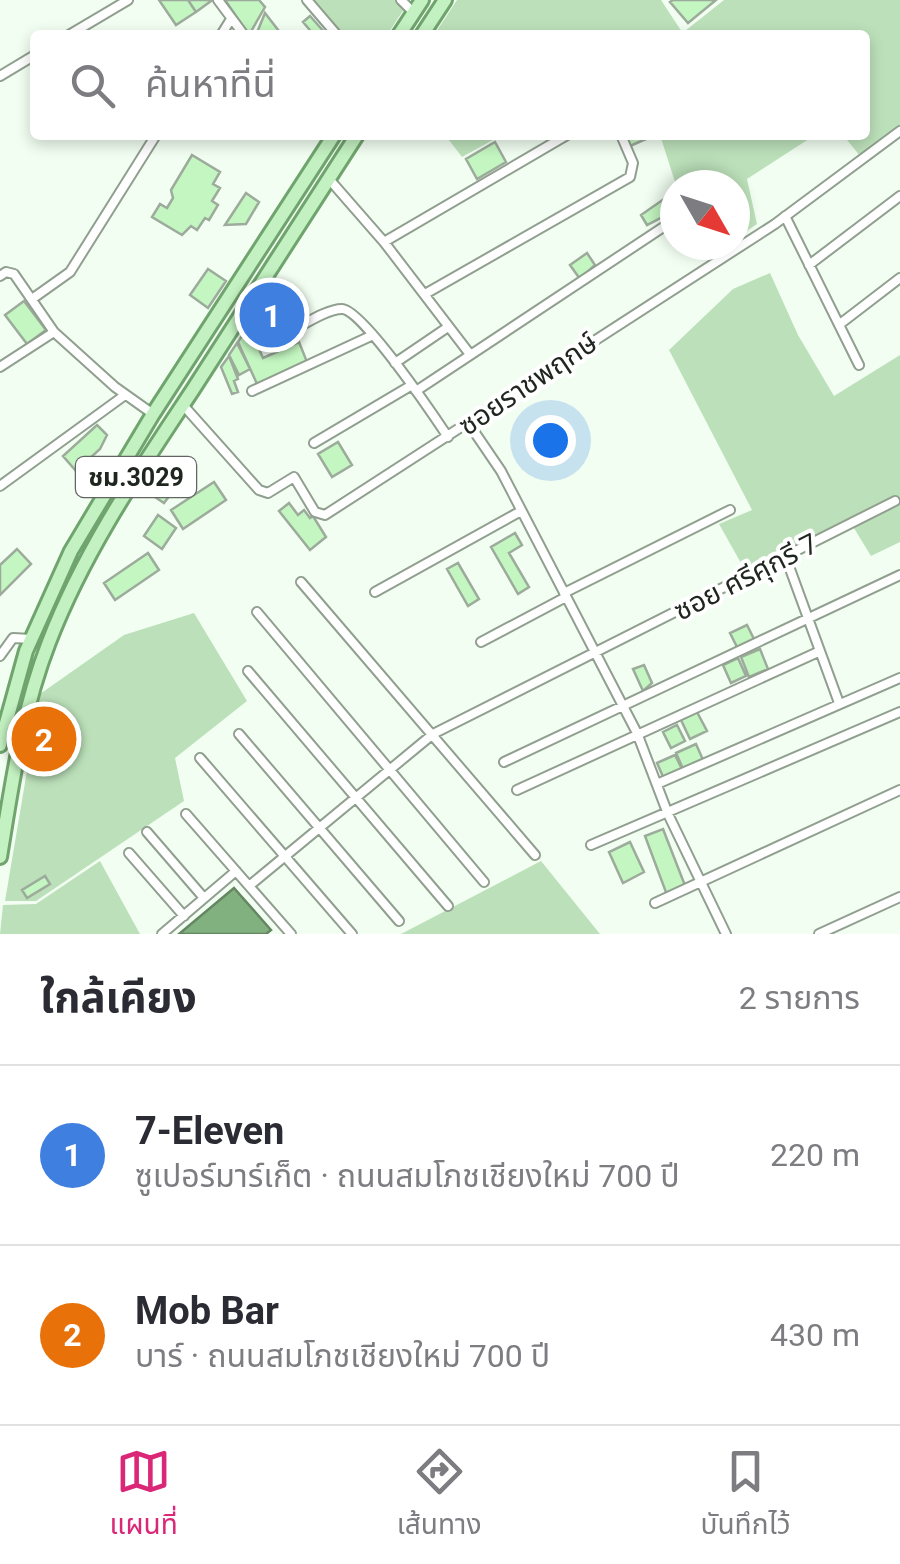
<!DOCTYPE html>
<html lang="th">
<head>
<meta charset="utf-8">
<style>
	body { margin:0; font-family:Roboto,"Noto Sans Thai",sans-serif; background:#f2f2f3; color:#2b2b33 }
	.compass { position:absolute; left:660px; top:170px; width:90px; height:90px; border-radius:50%; background:#fff; box-shadow:0 5px 15px #0003; rotate:129deg }
	.you { position:absolute; left:550px; top:440px; width:35px; height:35px; margin:-25px; border:8px solid #fff; border-radius:50%; background:#1a73e8; box-shadow:0 0 0 15px #1a73e833 }
	.badge { display:grid; place-items:center; width:65px; height:65px; border-radius:50%; background:#db2777; color:#fff; font-size:32px; font-weight:700 }
	.pin { position:absolute; translate:-50% -50%; border:5px solid #fff; box-shadow:0 2px 10px #0006 }
	.list { margin:0; padding:0; list-style:none }
	h2 { display:flex; justify-content:space-between; align-items:center; height:130px; margin:0; padding:0 40px; font-size:42px }
	h2 small { font-size:32px; font-weight:400; color:#7c7c81 }
	.list li { display:grid; grid-template-columns:65px 1fr auto; gap:30px; align-items:center; box-sizing:border-box; height:180px; padding:0 40px; border-top:2px solid #e1e1e2 }
	.list b { display:block; font-size:38px; white-space:nowrap }
	.list p { margin:0; font-size:32px; white-space:nowrap; color:#7c7c81 }
	.list em { font-size:32px; font-style:normal; color:#7c7c81 }
	.icon { flex:none; width:55px; height:55px; fill:none; stroke:currentColor; stroke-width:2; stroke-linecap:round; stroke-linejoin:round }
	.map { position:relative; flex:none; width:900px; height:934px; overflow:hidden }
	.search { position:absolute; background:#fff; box-shadow:0 5px 15px #0003; left:30px; right:30px; top:30px; height:110px; display:flex; align-items:center; gap:25px; box-sizing:border-box; padding:0 35px; border-radius:10px; color:#7c7c81; font-size:38px }
	.sheet { height:490px; background:#fff }
	nav { display:flex; justify-content:space-around; align-items:center; box-sizing:border-box; height:140px; border-top:2px solid #e1e1e2; background:#fff; font-size:28px; color:#7c7c81 }
	nav a { display:grid; justify-items:center; gap:5px }
	nav .on { color:#db2777 }
	.map>svg:first-child { display:block }
	.green { fill:#bce1ba }
	.water { fill:#81b17e; stroke:#648762; stroke-width:2.5 }
	.building { fill:#c3f6c0; stroke:#9cab9b; stroke-width:2.5 }
	.lines { fill:none; stroke-linecap:round; stroke-linejoin:round }
	.minor-casing { stroke:#909f8f; stroke-width:12 }
	.primary-casing { stroke:#70a46e; stroke-width:18 }
	.minor { stroke:#fff; stroke-width:8 }
	.primary { stroke:#c3f1c1; stroke-width:12 }
	.labels { text-anchor:middle; dominant-baseline:central; stroke-width:8; stroke-linejoin:round; paint-order:stroke }
	.shield { fill:#fff; stroke:#626662; stroke-width:2.5 }
	.shield-label { font-size:25px; font-weight:bold; fill:#1f251f }
	.street-label { font-size:28px; fill:#1f251f; stroke:#fff }
</style>
</head>
<body>
<div class="map">
<svg width="900" height="934" viewBox="0 0 900 934">
	<rect width="100%" height="100%" fill="#f2fef1"/>
	<path class="green" d="M310,0h100l-23,35h-46z
		M457,0h204l21,32 -6,3h-242z
		M724,0h176v125l-40,31 -17,-21h22v-100h-178l-2,-4z
		M445,135h65l-10,1 -38,21z
		M660,135h155l-68,44 10,45 -22,15v-54h-59z
		M770,273l28,62 36,61 66,-41v187l-29,14 -22,-36 -103,52 -27,-48 33,-14 -83,-160 64,-61z
		M194,613l53,88 -72,57 9,43 -148,100h-31l35,-207 84,-59z
		M100,861l40,73h-140l3,-29 33,-1z
		M541,861l59,73h-199z"/>
	<path class="water" d="M234,888l37,42 -5,4h-87z"/>
	<path class="building" d="M159,0h29l8,12 -20,13z
		M188,0h22l1,1 -15,11z
		M225,0h34l6,7 -16,28z
		M673,0h43l-28,23 -18,-21z
		M265,13l17,22h-26z
		M310,16l16,18 -2,1h-10l-11,-13z
		M625,135h30l-25,11z
		M495,142l11,20 -29,17 -11,-20z
		M192,155l28,17 -7,12 7,4 -8,13 6,4 -9,15 -4,-2 -8,12 -6,-4 -9,9 -30,-18 8,-13 7,4 6,-10 -2,-8z
		M246,193l13,9 -13,22 -21,1z
		M664,199l8,13 -25,13 -6,-10z
		M587,253l8,12 -15,14 -10,-14z
		M208,269l18,12 -18,27 -18,-13z
		M24,301l22,29 -19,14 -22,-29z
		M263,302l16,6 -2,3 5,3 -23,35 4,9 36,-16 8,20 -50,22 -19,-42z
		M237,343l13,26 -11,6 -10,-20z
		M229,356l9,23 -4,2 4,11 -6,2 -11,-27z
		M97,425l10,10 -7,14 -24,22 -13,-15z
		M338,442l14,23 -20,12 -14,-23z
		M161,477l15,10 -12,16 -15,-10z
		M214,482l12,18 -43,29 -12,-19z
		M289,503l9,12 6,-5 6,8 3,-2 13,21 -16,13 -31,-39z
		M158,515l18,13 -14,21 -18,-13z
		M515,533l7,12 -13,8 20,34 -11,7 -27,-47z
		M17,549l14,15 -31,31v-30z
		M148,553l11,17 -44,30 -11,-17z
		M458,563l21,36 -11,7 -21,-37z
		M747,625l8,16 -18,6 -7,-14z
		M760,649l8,20 -19,8 -8,-20z
		M738,658l8,18 -15,7 -8,-18z
		M644,665l8,18 -9,8 -10,-22z
		M697,712l10,19 -17,8 -9,-19z
		M677,725l8,16 -14,7 -8,-16z
		M35,727l11,2 -1,4 11,2 -2,11 -22,-4z
		M696,744l8,18 -20,9 -8,-18z
		M675,755l8,16 -19,8 -7,-16z
		M663,829l23,59 -19,7 -22,-59z
		M630,842l14,30 -21,11 -14,-31z
		M45,876l5,8 -23,14 -5,-8z"/>
	<g class="lines">
		<g class="minor-casing">
			<path id="minor" d="M218,0l26,35
				M307,0l30,35
				M401,0l13,13
				M69,35l59,-35
				M221,35l10,-16
				M0,76l35,-21
				M329,179l55,63 85,111
				M785,216l74,149
				M384,242l183,-107
				M809,265l91,-69
				M0,276l6,-4 8,2 40,58 61,55 38,27
				M425,294l205,-117 3,-14 -12,-28
				M32,299l38,-27 86,-137
				M840,324l60,-46
				M291,331c14,-7 36,-22 51,-22 20,0 92,107 106,128
				M395,363l53,-36
				M0,367l54,-35
				M252,391l121,-56
				M416,391l255,-169
				M183,405l76,85 9,3 26,-16 21,35 10,3 450,-291 125,-93
				M469,424l32,47 136,262 31,81 58,120
				M314,443l98,-58
				M0,486l125,-91
				M786,558l53,145
				M301,582l234,273
				M375,592l146,-81
				M564,593l166,-83
				M257,612l227,270
				M481,642l85,-45
				M0,656l13,-18 18,1
				M248,671l200,235
				M239,734l160,187
				M200,758l152,176
				M504,762l396,-187
				M657,784l243,-106
				M517,790l301,-138
				M186,814l105,120
				M147,832l57,66
				M591,845l309,-133
				M129,853l55,63
				M249,886l184,-152 462,-233
				M655,903l245,-113
				M162,934l74,-63
				M819,934l81,-37"/>
		</g>
		<g class="primary-casing">
			<path id="primary" d="M399,35l23,-35
				M422,35l23,-35
				M0,745l26,-94 45,-100 82,-137 181,-279
				M0,857c12,-73 22,-146 49,-215 35,-91 90,-171 143,-251 55,-85 110,-171 165,-256"/>
		</g>
		<use href="#minor" class="minor"/>
		<use href="#primary" class="primary"/>
	</g>
	<g class="labels">
		<rect class="shield" x="76" y="457" width="120" height="40" rx="8"/>
		<g class="shield-label">
			<text x="136" y="477">ชม.3029</text>
		</g>
		<g class="street-label">
			<text transform="translate(528 384) rotate(-34)">ซอยราชพฤกษ์</text>
			<text transform="translate(746 577) rotate(-27)">ซอย ศรีศุกรี 7</text>
		</g>
	</g>
</svg>
<svg class="compass" viewBox="-18 -18 36 36"><path d="M0-13l5 13h-10z" fill="#e53935"/><path d="M0 13l5-13h-10z" fill="#7c7c81"/></svg>
<div class="you"></div>
<div class="pin badge" style="left:272px;top:315px;background:#3f7fe0">1</div>
<div class="pin badge" style="left:44px;top:739px;background:#e8710a">2</div>
<div class="search"><svg class="icon" aria-label="search" viewBox="0 0 24 24"><circle cx="10" cy="10" r="6"/><path d="M15 15l6 6"/></svg>ค้นหาที่นี่</div>
</div>
<section class="sheet">
<h2>ใกล้เคียง<small>2 รายการ</small></h2>
<ul class="list">
<li><span class="badge" style="background:#3f7fe0">1</span><div><b>7-Eleven</b><p>ซูเปอร์มาร์เก็ต · ถนนสมโภชเชียงใหม่ 700 ปี</p></div><em>220 m</em></li>
<li><span class="badge" style="background:#e8710a">2</span><div><b>Mob Bar</b><p>บาร์ · ถนนสมโภชเชียงใหม่ 700 ปี</p></div><em>430 m</em></li>
</ul>
</section>
<nav>
<a class="on"><svg class="icon" aria-label="map" viewBox="0 0 24 24"><path d="M3 6l6-2 6 2 6-2v14l-6 2-6-2-6 2zM9 4v14M15 6v14"/></svg>แผนที่</a>
<a><svg class="icon" aria-label="directions" viewBox="0 0 24 24"><path d="M12 3l9 9-9 9-9-9zM9 14v-3h6M13 9l2 2-2 2"/></svg>เส้นทาง</a>
<a><svg class="icon" aria-label="saved" viewBox="0 0 24 24"><path d="M7 4h10v16l-5-4-5 4z"/></svg>บันทึกไว้</a>
</nav>
</body>
</html>
